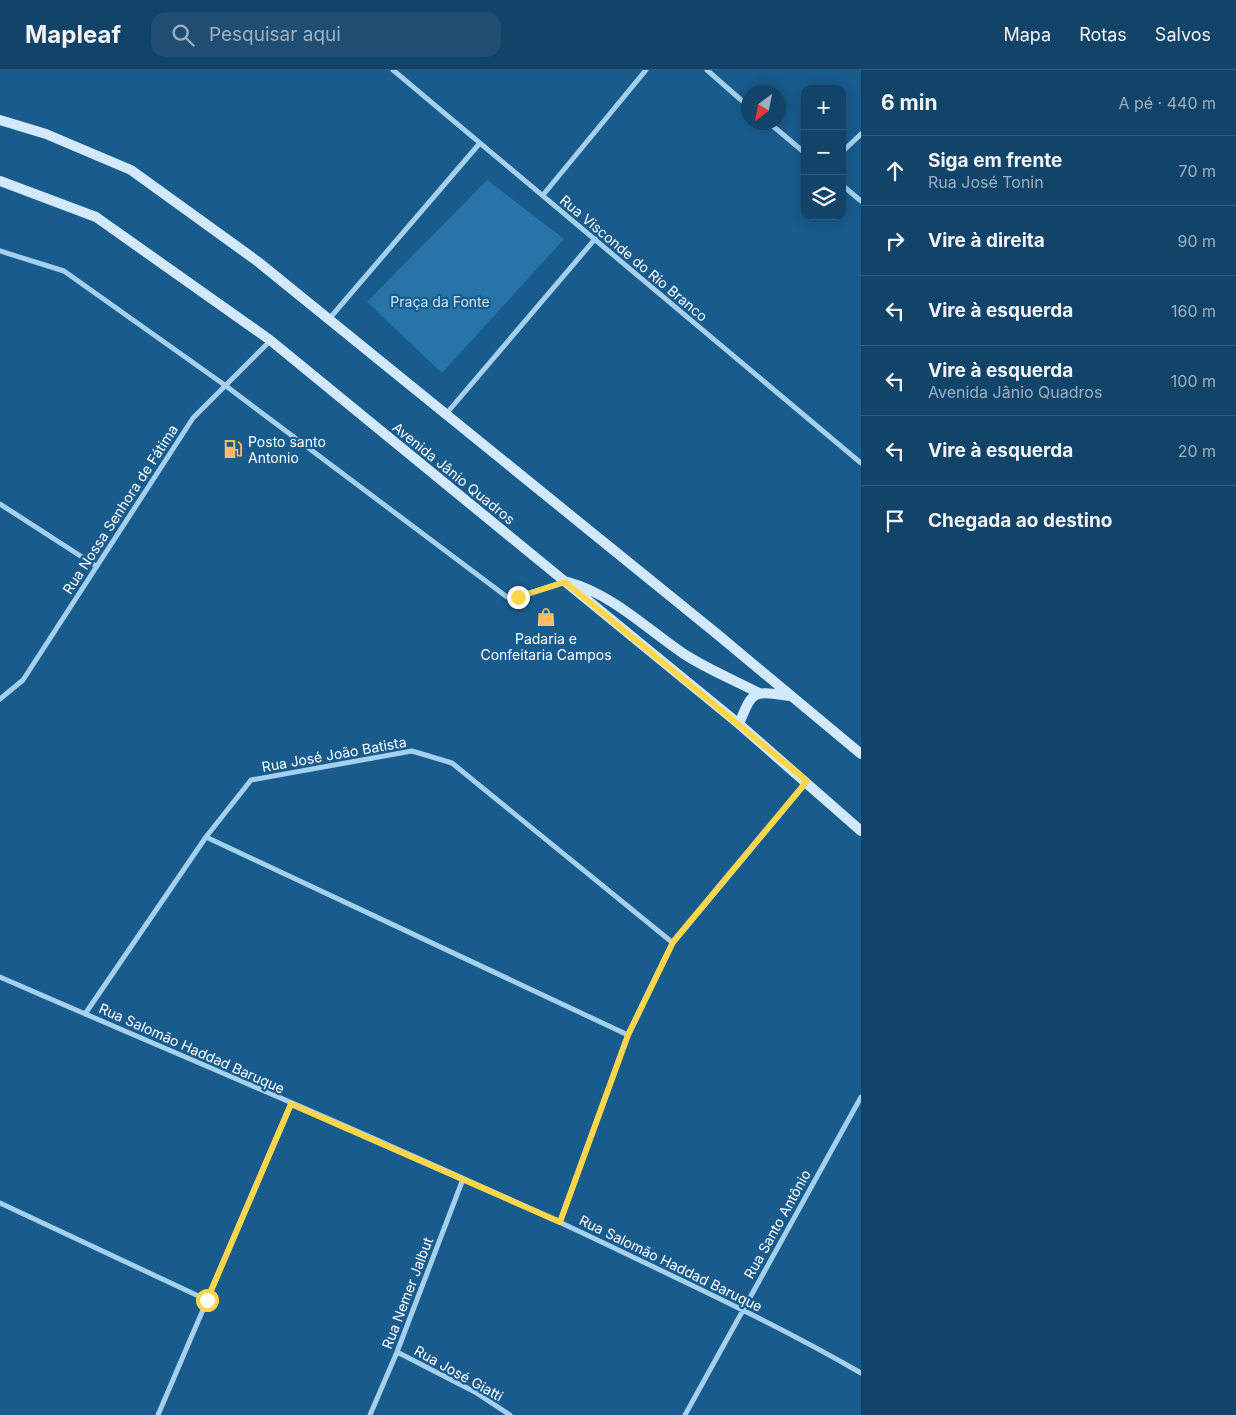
<!DOCTYPE html>
<html lang="pt">
<head>
<meta charset="utf-8">
<style>
	body { margin:0; font-family:Inter,sans-serif; background:#1f4e72; color:#f1f3f6 }
	.controls { position:absolute; right:15px; top:15px; display:grid; overflow:hidden; border-radius:10px; box-shadow:0 2px 12px #0003 }
	.controls button { width:45px; height:45px; display:grid; place-items:center; padding:0; border:0; border-bottom:1px solid #315c7e; background:#12446a; color:#f1f3f6; font:25px sans-serif }
	.compass { position:absolute; left:741px; top:15px; width:45px; height:45px; border-radius:50%; background:#12446a; box-shadow:0 2px 12px #0003; rotate:212deg }
	.stop { position:absolute; width:15px; height:15px; margin:-11px; border:4px solid #ffd54a; border-radius:50%; background:#fff }
	.stop.end { background:#ffd54a; border-color:#fff; box-shadow:0 1px 5px #0008 }
	.list { margin:0; padding:0; list-style:none }
	h2 { display:flex; justify-content:space-between; align-items:center; height:65px; margin:0; padding:0 20px; font-size:21px }
	h2 small { font-size:16px; font-weight:400; color:#9cb0c1 }
	.list li { display:grid; grid-template-columns:32px 1fr auto; gap:15px; align-items:center; box-sizing:border-box; height:70px; padding:0 20px; border-top:1px solid #315c7e }
	.list b { display:block; font-size:19px; white-space:nowrap }
	.list p { margin:0; font-size:16px; white-space:nowrap; color:#9cb0c1 }
	.list em { font-size:16px; font-style:normal; color:#9cb0c1 }
	.icon { flex:none; width:28px; height:28px; fill:none; stroke:currentColor; stroke-width:2; stroke-linecap:round; stroke-linejoin:round }
	.map { position:relative; flex:none; width:861px; height:1345px; overflow:hidden }
	header { display:flex; align-items:center; gap:30px; box-sizing:border-box; height:70px; padding:0 25px; background:#12446a; border-bottom:1px solid #315c7e }
	header strong { font-size:24px }
	nav { display:flex; gap:28px; margin-inline-start:auto; font-size:18px }
	.search { width:350px; height:45px; background:#1f4e72; display:flex; align-items:center; gap:12px; box-sizing:border-box; padding:0 18px; border-radius:15px; color:#9cb0c1; font-size:19px }
	main { display:flex }
	aside { flex:1; background:#12446a }
	.map>svg:first-child { display:block }
	.green { fill:#2874a9 }
	.lines { fill:none; stroke-linecap:round; stroke-linejoin:round }
	.street { stroke:#a4d0ee; stroke-width:5 }
	.secondary { stroke:#d1e9fa; stroke-width:10 }
	.route { stroke:#ffd54a; stroke-width:6 }
	.labels { text-anchor:middle; dominant-baseline:central; stroke-width:4.5; stroke-linejoin:round; paint-order:stroke }
	.street-label { font-size:14px; fill:#fff; stroke:#185b8d }
	.park-label { font-size:14px; fill:#cae7fa; stroke:#185b8d }
	.poi-label { font-size:14px; fill:#fff; stroke:#185b8d; text-anchor:start }
</style>
</head>
<body>
<header>
<strong>Mapleaf</strong>
<div class="search"><svg class="icon" aria-label="search" viewBox="0 0 24 24"><circle cx="10" cy="10" r="6"/><path d="M15 15l6 6"/></svg>Pesquisar aqui</div>
<nav><a>Mapa</a><a>Rotas</a><a>Salvos</a></nav>
</header>
<main>
<div class="map">
<svg width="861" height="1345" viewBox="0 0 861 1345">
	<rect width="100%" height="100%" fill="#185b8d"/>
	<path class="green" d="M487,110l77,59 -122,134 -75,-71z"/>
	<g class="lines">
		<path class="street" d="M393,0l468,393
			M707,0l41,36
			M768,52l37,31
			M842,82l19,-18
			M842,115l19,16
			M543,125l103,-125
			M0,181l64,20 162,115 281,211h11l46,-15
			M329,249l151,-176
			M446,344l149,-175
			M0,434l96,62
			M0,629l23,-19 170,-262 77,-77
			M206,767l422,198
			M0,907c204,89 410,174 610,269 85,41 170,80 251,127
			M85,944l121,-177 45,-57 161,-29 40,12 221,180
			M0,1133l207,97
			M560,1152l68,-187 45,-92 134,-161
			M397,1282l78,40 35,23
			M158,1345l133,-311
			M370,1345l27,-63 66,-173
			M685,1345l176,-318"/>
		<path class="secondary" d="M0,50l46,14 85,36 126,91 460,373 144,120
			M0,111l96,36 174,123 469,384 122,107
			M568,512c44,12 79,47 116,72 23,15 50,26 75,39
			M739,654c14,-35 14,-33 51,-28"/>
	</g>
	<g class="lines">
		<path class="route" d="M207,1230l84,-196 269,118 68,-187 45,-93 134,-161 -242,-199 -47,15"/>
	</g>
	<defs>
		<g id="fuel-bare" transform="scale(1.5)"><path d="M-5.5-6h7V0h2V4h1.3V-2.5L3-4.5l.8-.8L6-3V5H2.5V1h-1V6h-7ZM-4.2-4.7v3.2H.2V-4.7Z" fill="#ffbc61" stroke="#185b8d" stroke-width="2.5" paint-order="stroke"/></g>
		<g id="shop-bare" transform="scale(1.5)"><path d="M-5-2.5h2.3a2.7 3.5 0 0 1 5.4 0H5L5.5 6h-11ZM-1.5-2.5h3a1.5 2.3 0 0 0-3 0Z" fill="#ffbc61" stroke="#185b8d" stroke-width="2.5" paint-order="stroke"/></g>
	</defs>
	<g fill-rule="evenodd">
		<use href="#fuel-bare" x="233" y="379"/>
		<use href="#shop-bare" x="546" y="547"/>
	</g>
	<g class="labels">
		<g class="street-label">
			<text transform="translate(634 188) rotate(40)">Rua Visconde do Rio Branco</text>
			<text transform="translate(454 403) rotate(39)">Avenida Jânio Quadros</text>
			<text transform="translate(120 439) rotate(-57)">Rua Nossa Senhora de Fátima</text>
			<text transform="translate(334 684) rotate(-10)">Rua José João Batista</text>
			<text transform="translate(192 978) rotate(24)">Rua Salomão Haddad Baruque</text>
			<text transform="translate(777 1154) rotate(-61)">Rua Santo Antônio</text>
			<text transform="translate(671 1193) rotate(26)">Rua Salomão Haddad Baruque</text>
			<text transform="translate(407 1223) rotate(-69)">Rua Nemer Jalbut</text>
			<text transform="translate(459 1303) rotate(29)">Rua José Giatti</text>
		</g>
		<g class="park-label">
			<text x="440" y="231">Praça da Fonte</text>
		</g>
		<g class="poi-label">
			<text x="248" y="371">Posto santo<tspan x="248" dy="16">Antonio</tspan></text>
			<text x="546" y="568" text-anchor="middle">Padaria e<tspan x="546" dy="16">Confeitaria Campos</tspan></text>
		</g>
	</g>
</svg>
<div class="controls">
<button>+</button>
<button>−</button>
<button><svg class="icon" aria-label="layers" viewBox="0 0 24 24"><path d="M12 4l9 5-9 5-9-5zM3 14l9 5 9-5"/></svg></button>
</div>
<svg class="compass" viewBox="-18 -18 36 36"><path d="M0-13l5 13h-10z" fill="#e53935"/><path d="M0 13l5-13h-10z" fill="#9cb0c1"/></svg>
<div class="stop" style="left:207px;top:1230px"></div>
<div class="stop end" style="left:518px;top:527px"></div>
</div>
<aside>
<h2>6 min<small>A pé · 440 m</small></h2>
<ul class="list">
<li><svg class="icon" aria-label="ahead" viewBox="0 0 24 24"><path d="M12 20V5M6 11l6-6 6 6"/></svg><div><b>Siga em frente</b><p>Rua José Tonin</p></div><em>70 m</em></li>
<li><svg class="icon" aria-label="right" viewBox="0 0 24 24"><path d="M7 20v-9h11M14 6l5 5-5 5"/></svg><div><b>Vire à direita</b></div><em>90 m</em></li>
<li><svg class="icon" aria-label="left" viewBox="0 0 24 24"><path d="M17 20v-9H6M10 6l-5 5 5 5"/></svg><div><b>Vire à esquerda</b></div><em>160 m</em></li>
<li><svg class="icon" aria-label="left" viewBox="0 0 24 24"><path d="M17 20v-9H6M10 6l-5 5 5 5"/></svg><div><b>Vire à esquerda</b><p>Avenida Jânio Quadros</p></div><em>100 m</em></li>
<li><svg class="icon" aria-label="left" viewBox="0 0 24 24"><path d="M17 20v-9H6M10 6l-5 5 5 5"/></svg><div><b>Vire à esquerda</b></div><em>20 m</em></li>
<li><svg class="icon" aria-label="arrive" viewBox="0 0 24 24"><path d="M6 21V4h12l-3 4 3 4H6"/></svg><div><b>Chegada ao destino</b></div></li>
</ul>
</aside>
</main>
</body>
</html>
